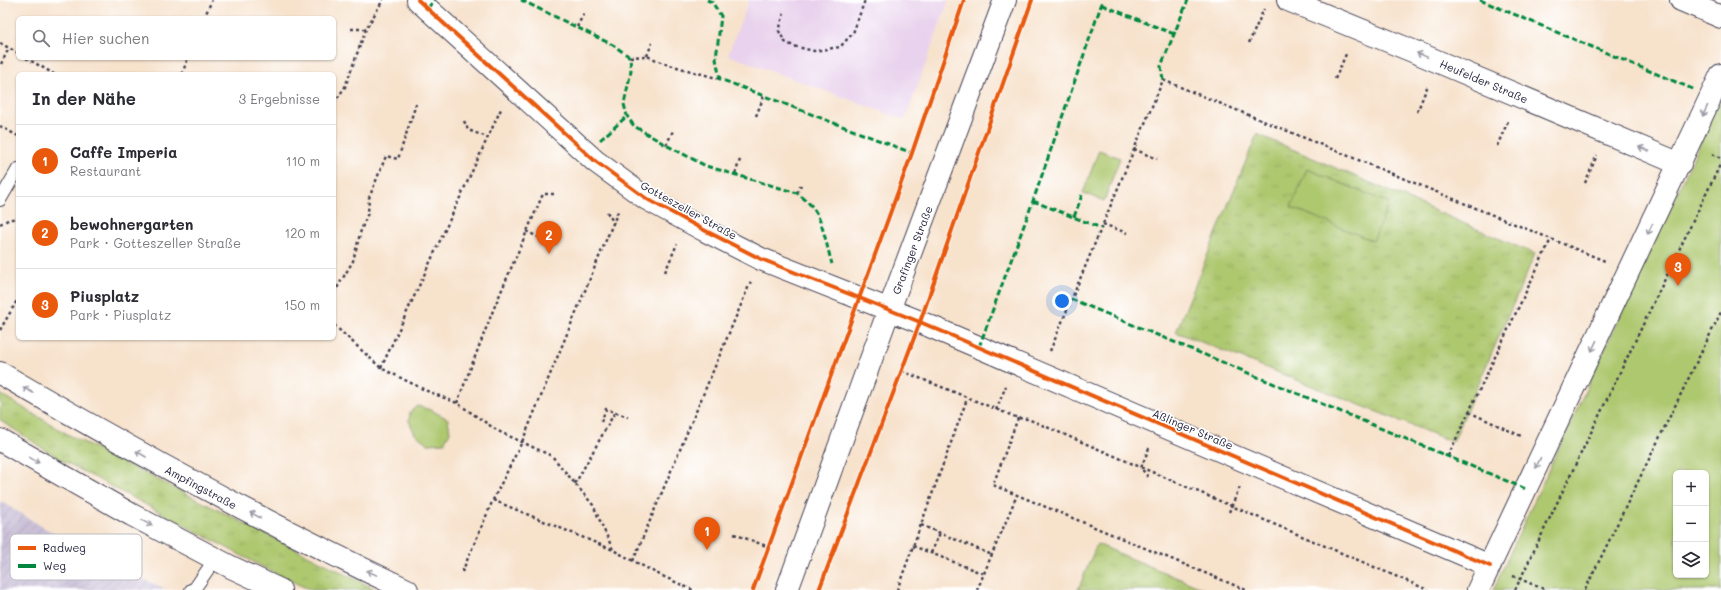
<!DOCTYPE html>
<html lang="de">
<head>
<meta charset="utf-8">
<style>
	body { margin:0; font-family:Mali,sans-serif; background:#f2f2f3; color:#2b2b33 }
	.controls { position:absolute; right:12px; bottom:12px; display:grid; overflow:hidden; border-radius:6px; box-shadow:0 1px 3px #0004 }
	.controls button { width:36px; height:36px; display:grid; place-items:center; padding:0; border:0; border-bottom:1px solid #e1e1e2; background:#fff; color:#2b2b33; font:20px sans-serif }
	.you { position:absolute; left:1062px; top:301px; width:14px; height:14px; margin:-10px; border:3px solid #fff; border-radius:50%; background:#1a73e8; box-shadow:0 0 0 6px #1a73e833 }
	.badge { display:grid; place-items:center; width:26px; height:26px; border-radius:50%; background:#ea580c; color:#fff; font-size:13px; font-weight:700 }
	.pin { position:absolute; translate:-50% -33px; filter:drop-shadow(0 1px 2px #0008) }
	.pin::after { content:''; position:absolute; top:21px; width:14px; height:12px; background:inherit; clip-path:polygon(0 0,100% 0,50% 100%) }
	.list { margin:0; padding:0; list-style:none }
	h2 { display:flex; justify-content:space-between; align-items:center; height:52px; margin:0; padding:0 16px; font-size:17px }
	h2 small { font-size:13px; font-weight:400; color:#7c7c81 }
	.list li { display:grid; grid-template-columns:26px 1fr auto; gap:12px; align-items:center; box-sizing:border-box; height:72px; padding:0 16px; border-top:1px solid #e1e1e2 }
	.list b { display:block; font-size:15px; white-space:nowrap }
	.list p { margin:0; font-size:13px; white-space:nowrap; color:#7c7c81 }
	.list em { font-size:13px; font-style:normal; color:#7c7c81 }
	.icon { flex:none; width:22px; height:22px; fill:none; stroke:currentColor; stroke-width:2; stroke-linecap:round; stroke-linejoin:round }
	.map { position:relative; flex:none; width:1721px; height:590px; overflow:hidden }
	.search { position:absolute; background:#fff; box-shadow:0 1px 3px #0004; left:16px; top:16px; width:320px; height:44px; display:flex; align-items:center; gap:10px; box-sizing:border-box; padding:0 14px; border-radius:6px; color:#7c7c81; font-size:15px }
	.panel { position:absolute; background:#fff; box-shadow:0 1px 3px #0004; left:16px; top:72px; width:320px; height:268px; border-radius:6px }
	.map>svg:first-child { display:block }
	.built { fill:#e9d2ed }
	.industrial { fill:url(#industrial-furrows) }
	.grass { fill:url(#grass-tufts); stroke:#687555 }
	.park { fill:#aec86f; stroke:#687555; fill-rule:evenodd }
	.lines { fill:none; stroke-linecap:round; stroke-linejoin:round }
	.service-casing { stroke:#423f51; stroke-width:14 }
	.minor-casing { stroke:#423f51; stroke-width:24 }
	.secondary-casing { stroke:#423f51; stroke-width:24 }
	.path { stroke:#423f51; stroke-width:2.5; stroke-dasharray:3 3; stroke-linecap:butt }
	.service { stroke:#fff; stroke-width:12 }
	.minor { stroke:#fff; stroke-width:22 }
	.secondary { stroke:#fff; stroke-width:22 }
	.quiet { stroke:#00873e; stroke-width:3; stroke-dasharray:6 3; stroke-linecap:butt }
	.cycleway-casing { stroke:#fff; stroke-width:6 }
	.cycleway { stroke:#e8590c; stroke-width:4 }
	.oneway { stroke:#9c9ca7 }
	.labels { text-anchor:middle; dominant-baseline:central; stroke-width:3.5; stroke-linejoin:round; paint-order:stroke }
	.street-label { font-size:11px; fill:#22223b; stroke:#fff }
	.key { fill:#fff; stroke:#bdbdc4; stroke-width:1 }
	.key-label { font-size:11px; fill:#22223b }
</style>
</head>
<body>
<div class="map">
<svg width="1721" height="590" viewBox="0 0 1721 590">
	<defs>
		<pattern id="industrial-furrows" width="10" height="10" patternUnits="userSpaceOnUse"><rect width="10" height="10" fill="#c9bfd7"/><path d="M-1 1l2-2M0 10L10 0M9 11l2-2" fill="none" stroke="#aca4b9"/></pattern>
		<pattern id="grass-tufts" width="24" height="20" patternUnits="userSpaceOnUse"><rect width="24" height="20" fill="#aec86f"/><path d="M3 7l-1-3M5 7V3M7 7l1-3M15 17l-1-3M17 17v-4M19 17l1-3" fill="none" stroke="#95ac61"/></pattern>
	</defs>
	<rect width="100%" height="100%" fill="#fff"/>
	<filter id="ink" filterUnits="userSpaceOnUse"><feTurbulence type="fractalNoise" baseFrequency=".025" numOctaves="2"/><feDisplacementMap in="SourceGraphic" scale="8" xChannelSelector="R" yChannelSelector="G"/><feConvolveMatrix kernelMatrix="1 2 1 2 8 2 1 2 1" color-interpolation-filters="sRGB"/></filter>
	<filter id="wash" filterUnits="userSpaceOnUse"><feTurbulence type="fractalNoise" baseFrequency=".012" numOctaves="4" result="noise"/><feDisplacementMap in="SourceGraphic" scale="16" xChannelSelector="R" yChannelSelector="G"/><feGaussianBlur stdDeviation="0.9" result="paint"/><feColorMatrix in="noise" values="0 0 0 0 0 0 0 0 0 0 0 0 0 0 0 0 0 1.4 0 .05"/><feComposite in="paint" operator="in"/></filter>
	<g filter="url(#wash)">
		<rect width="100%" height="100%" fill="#f7e2cc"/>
		<path class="built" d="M749,0h200l-44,120 -177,-65z"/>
		<path class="industrial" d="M0,501l71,43 95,46h-166z"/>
		<path class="grass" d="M1257,134l278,120 -82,188 -277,-110z
			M0,394l69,41 308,155h-66l-31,-14 -224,-119 -56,-37z
			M1097,544l109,46h-128z"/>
		<path class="park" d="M1721,98v492h-228zM1676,473h30v102h-30z
			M1099,150l21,8 -16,43 -21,-8z
			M1307,169l82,34 -16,38 -82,-34z
			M417,406l14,4 17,9 2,13 -6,11 -16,1 -13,-10 -6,-13 1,-9z"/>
	</g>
	<g filter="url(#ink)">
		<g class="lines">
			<g class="service-casing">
				<path id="service" d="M0,200l18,-31
					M191,590l4,-2 20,-29"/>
			</g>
			<g class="minor-casing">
				<path id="minor" d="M418,0l177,161 52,38 57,31 57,29 159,63 570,244
					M1288,0l132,54 260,110
					M1681,0l40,17
					M787,590l102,-280 116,-310
					M1478,590l243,-515"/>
			</g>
			<g class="secondary-casing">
				<path id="secondary" d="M0,373c133,78 267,151 407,217
					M0,440l132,75 99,52 49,23"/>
			</g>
			<path class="path" d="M784,13l-5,18 6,11 8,4 21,5 26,-4 13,-14 12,-33
				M204,18l8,-18
				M577,27l7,-14
				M351,29h15
				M0,43l18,10
				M1249,43l15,-34
				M647,56l5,-13
				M630,57l17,-1 19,8 54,15
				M26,58l28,16
				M1,64l8,-16
				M182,74l6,-16
				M1335,79l12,-27
				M334,103l11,-16 21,-58 17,-29
				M1417,112l11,-27
				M756,116l8,-20
				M464,121l4,9 19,7
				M0,126l18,10
				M666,145l8,-16
				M1497,146l12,-27
				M1134,149l23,10
				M1712,154l9,4
				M735,174l6,-17
				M1585,183l12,-28
				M797,193l5,-10
				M607,212l7,11
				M0,224l10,-5h8
				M1103,224l24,9
				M526,231l12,6
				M665,272l12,-28
				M334,293l19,-32 8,-31 7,-17 1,-15 17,-42 12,3 18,-55
				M334,325l47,43 46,23 30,12 41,28 54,25 41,49 20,45
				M0,330l18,-31
				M1050,351l113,-271 442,181
				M381,368l120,-259
				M902,371l116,47 10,1 400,171
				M457,403l37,-95 49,-114h12
				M996,410l10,-24
				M1469,412l54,25
				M1018,418l-25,67 253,105
				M601,422l5,-13 22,8
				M1448,456l103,-217
				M1148,477l-7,-9 8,-20
				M575,484l40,-72
				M493,500l120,50 43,23 37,17
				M1229,512l11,-25
				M921,525l71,30
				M734,534l35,13
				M913,546l71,28
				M931,553l9,-20
				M633,561l118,-280
				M462,572l31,-72 29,-58 97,-233
				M1513,576l33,14
				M897,590l70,-191
				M977,590l40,-95
				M1515,590l206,-427
				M1585,590l136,-278"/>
			<use href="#service" class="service"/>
			<use href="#minor" class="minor"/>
			<use href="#secondary" class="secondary"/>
			<path class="quiet" d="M521,0l92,45 17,12 1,14 -7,33 3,12 7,10 32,19 40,21 91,27c6,5 12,9 16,15 10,13 14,40 19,56
				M707,0l5,2 9,14 -5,43 4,20 192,74
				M1480,0l215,90
				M1102,5l72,29
				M428,8l6,-8
				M1163,80l-2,-14 27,-66
				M600,140l27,-24
				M1033,201l68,27
				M1074,217l8,-22
				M1071,299l455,190
				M979,347l54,-146 70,-201"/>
			<g class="cycleway-casing">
				<path id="cycleway" d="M418,0l177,161 52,38 57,31 57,29 159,63 570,244
					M753,590l159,-437 52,-153
					M819,590l101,-268 112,-322"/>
			</g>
			<use href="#cycleway" class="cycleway"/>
		</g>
		<defs><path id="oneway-shaft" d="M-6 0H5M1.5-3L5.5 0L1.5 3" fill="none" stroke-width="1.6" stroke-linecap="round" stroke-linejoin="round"/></defs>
		<g class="oneway">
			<use href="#oneway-shaft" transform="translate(1422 55) rotate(-158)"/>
			<use href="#oneway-shaft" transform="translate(1705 111) rotate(115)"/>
			<use href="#oneway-shaft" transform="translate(1644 149) rotate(-157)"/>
			<use href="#oneway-shaft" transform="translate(1650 229) rotate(115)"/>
			<use href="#oneway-shaft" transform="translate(1594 346) rotate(115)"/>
			<use href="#oneway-shaft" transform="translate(28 390) rotate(-150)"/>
			<use href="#oneway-shaft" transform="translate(141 454) rotate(-150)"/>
			<use href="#oneway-shaft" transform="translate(34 460) rotate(29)"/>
			<use href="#oneway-shaft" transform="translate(1538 463) rotate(115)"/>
			<use href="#oneway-shaft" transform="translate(255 515) rotate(-152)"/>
			<use href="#oneway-shaft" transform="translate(147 523) rotate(28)"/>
			<use href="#oneway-shaft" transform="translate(372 573) rotate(-155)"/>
		</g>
	</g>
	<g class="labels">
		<g class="street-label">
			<text transform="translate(1484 81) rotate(23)">Heufelder Straße</text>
			<text transform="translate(689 210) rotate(29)">Gotteszeller Straße</text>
			<text transform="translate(912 250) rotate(-69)">Grafinger Straße</text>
			<text transform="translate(1193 429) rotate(23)">Aßlinger Straße</text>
			<text transform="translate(201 487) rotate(28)">Ampfingstraße</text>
		</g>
	</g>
	<rect x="10" y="534" width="132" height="46" rx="6" class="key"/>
	<rect x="18" y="546" width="18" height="4" fill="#e8590c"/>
	<rect x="18" y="564" width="18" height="4" fill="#00873e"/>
	<g class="key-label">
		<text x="43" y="552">Radweg</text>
		<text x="43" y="570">Weg</text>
	</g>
</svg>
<div class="controls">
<button>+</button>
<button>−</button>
<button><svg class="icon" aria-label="layers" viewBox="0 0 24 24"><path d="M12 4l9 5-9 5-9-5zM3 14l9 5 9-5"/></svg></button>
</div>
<div class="you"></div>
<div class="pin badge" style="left:707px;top:550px">1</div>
<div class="pin badge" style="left:549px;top:254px">2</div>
<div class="pin badge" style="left:1678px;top:286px">3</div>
<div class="search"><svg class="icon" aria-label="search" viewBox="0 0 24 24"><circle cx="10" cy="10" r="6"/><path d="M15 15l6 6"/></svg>Hier suchen</div>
<section class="panel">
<h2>In der Nähe<small>3 Ergebnisse</small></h2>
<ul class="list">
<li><span class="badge">1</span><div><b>Caffe Imperia</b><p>Restaurant</p></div><em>110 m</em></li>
<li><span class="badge">2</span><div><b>bewohnergarten</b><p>Park · Gotteszeller Straße</p></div><em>120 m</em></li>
<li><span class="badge">3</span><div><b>Piusplatz</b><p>Park · Piusplatz</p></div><em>150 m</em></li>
</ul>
</section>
</div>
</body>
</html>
